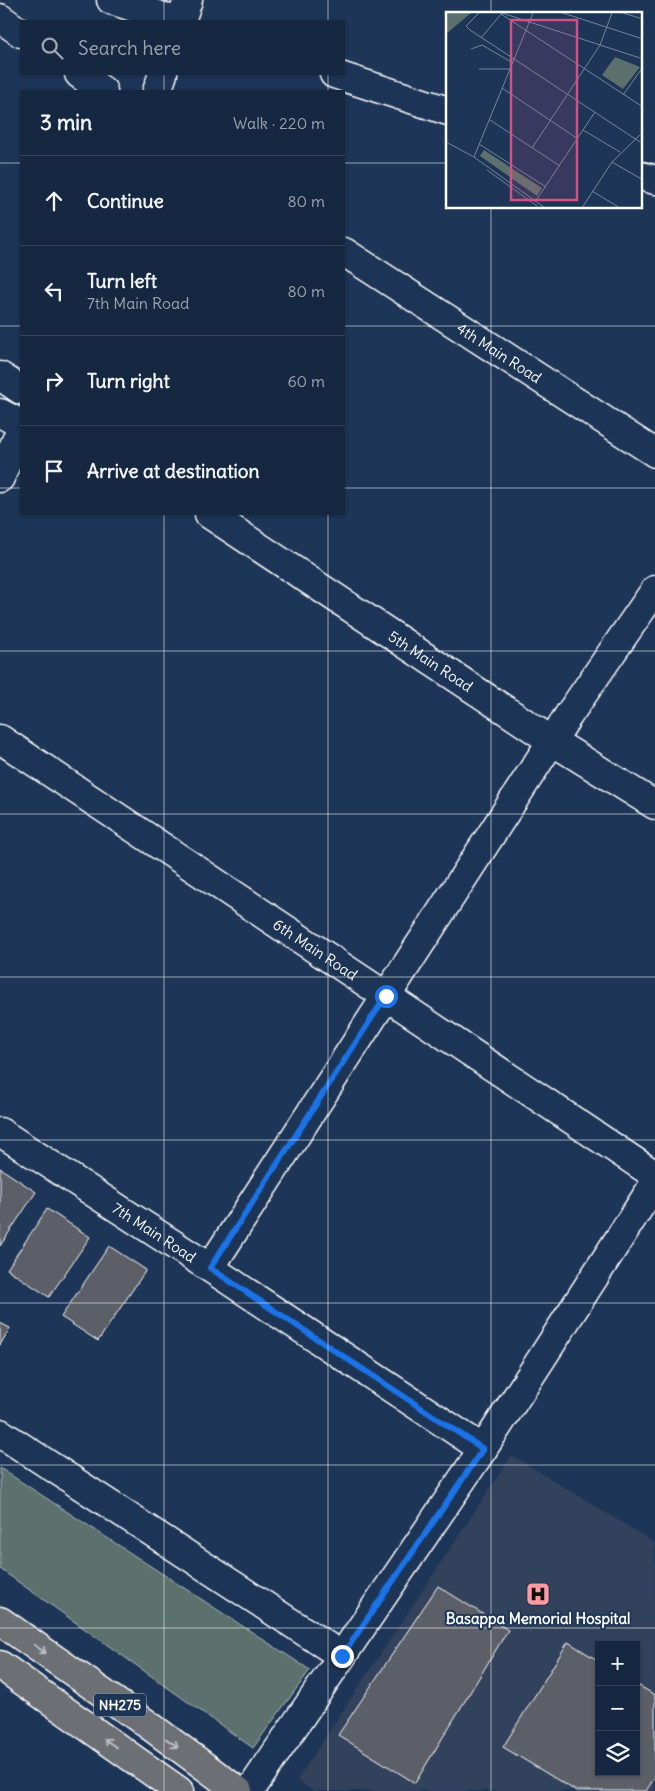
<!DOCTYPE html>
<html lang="en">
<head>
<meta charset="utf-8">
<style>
	body { margin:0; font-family:Delius,sans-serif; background:#1f3048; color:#f1f3f6 }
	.controls { position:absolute; right:15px; bottom:15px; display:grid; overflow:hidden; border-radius:0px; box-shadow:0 1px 4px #0004 }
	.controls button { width:45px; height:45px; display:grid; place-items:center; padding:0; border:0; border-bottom:1px solid #35445a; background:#162841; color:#f1f3f6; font:25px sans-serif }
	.stop { position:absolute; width:15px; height:15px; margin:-11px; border:4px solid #1a73e8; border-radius:50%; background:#fff }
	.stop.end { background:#1a73e8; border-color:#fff; box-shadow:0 1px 5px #0008 }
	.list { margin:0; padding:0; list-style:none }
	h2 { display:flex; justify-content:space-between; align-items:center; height:65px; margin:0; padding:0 20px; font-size:21px }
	h2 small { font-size:16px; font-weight:400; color:#9ea6b1 }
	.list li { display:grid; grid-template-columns:32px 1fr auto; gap:15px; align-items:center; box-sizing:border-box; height:90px; padding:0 20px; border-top:1px solid #35445a }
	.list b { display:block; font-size:19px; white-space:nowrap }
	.list p { margin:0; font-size:16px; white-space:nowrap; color:#9ea6b1 }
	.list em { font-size:16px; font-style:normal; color:#9ea6b1 }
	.icon { flex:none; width:28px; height:28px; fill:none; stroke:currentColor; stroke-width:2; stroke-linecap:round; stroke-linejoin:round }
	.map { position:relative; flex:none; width:655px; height:1791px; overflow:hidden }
	.search { position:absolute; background:#162841; box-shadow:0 1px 4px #0004; left:20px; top:20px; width:325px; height:55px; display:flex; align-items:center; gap:12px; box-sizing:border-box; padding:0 18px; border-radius:0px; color:#9ea6b1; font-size:19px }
	.panel { position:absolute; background:#162841; box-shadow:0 1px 4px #0004; left:20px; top:90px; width:325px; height:425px; border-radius:0px }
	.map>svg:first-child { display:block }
	.built { fill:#30425c; fill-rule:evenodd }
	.green { fill:#5c716d; stroke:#aeb8b6 }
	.building { fill:#5d5f67; stroke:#fff }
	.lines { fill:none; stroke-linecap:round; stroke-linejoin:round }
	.street-casing { stroke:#fff; stroke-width:31 }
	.primary-casing { stroke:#fff; stroke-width:31 }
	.street { stroke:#1d3557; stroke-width:28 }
	.primary { stroke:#6c6f75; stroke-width:28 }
	.oneway { stroke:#bdbec1 }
	.route { stroke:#1a73e8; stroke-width:6 }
	.grid { fill:none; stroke:#fff; stroke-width:1; stroke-opacity:0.55 }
	.labels { text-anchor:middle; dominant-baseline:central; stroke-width:4; stroke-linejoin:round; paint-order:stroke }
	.shield { fill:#1d3557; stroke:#bbc2cd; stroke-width:1 }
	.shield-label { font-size:14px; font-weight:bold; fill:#fff }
	.street-label { font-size:15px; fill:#fff; stroke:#1d3557 }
	.poi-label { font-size:15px; font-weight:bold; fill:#fff; stroke:#1d3557 }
	.inset-road { fill:none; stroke:#77869a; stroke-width:1 }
	.view { fill:#d15284; fill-opacity:0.15; stroke:#d15284; stroke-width:2.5 }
	.inset-edge { fill:none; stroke:#fff; stroke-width:2.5 }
</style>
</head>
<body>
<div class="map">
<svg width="655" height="1791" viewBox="0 0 655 1791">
	<rect width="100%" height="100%" fill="#1d3557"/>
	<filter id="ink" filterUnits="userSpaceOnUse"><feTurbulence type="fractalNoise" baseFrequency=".02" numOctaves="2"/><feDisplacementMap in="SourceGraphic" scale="10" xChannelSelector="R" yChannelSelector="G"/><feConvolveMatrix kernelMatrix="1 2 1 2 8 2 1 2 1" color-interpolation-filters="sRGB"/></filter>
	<g filter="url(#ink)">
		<path class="built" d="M512,1455l143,88v248h-342l-16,-11zM599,1645h37v127h-37z"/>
		<path class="green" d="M0,1468l310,202 -57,78 -253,-179z"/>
		<path class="building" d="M0,1168l36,24 -36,54z
			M47,1209l43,28 -41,60 -42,-28z
			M109,1246l37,24 -48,71 -37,-24z
			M0,1323l10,5 -10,17z
			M438,1586l70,44 -93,153 -77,-48z
			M568,1642l31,19v111h37v-88l19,11v82l-9,14h-70l-73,-44z"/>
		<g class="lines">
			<g class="street-casing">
				<g id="street">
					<path d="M111,0l65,21"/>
					<path d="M0,18l21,15"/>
					<path d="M181,21l7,-21"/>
					<path d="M79,74l24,17"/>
					<path d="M334,74l114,37"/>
					<path d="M157,91l6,-17"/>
					<path d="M641,176l14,4"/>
					<path id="s1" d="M344,252l311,201"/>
					<path d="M0,376l21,14"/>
					<path d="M0,413l21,11"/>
					<path d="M0,478l21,-49"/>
					<path id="s2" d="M209,514l343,227 103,64"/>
					<path id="s3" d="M0,739l655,436"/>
					<path id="s4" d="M0,1132l210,136 273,181"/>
					<path d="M210,1268l358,-552 87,-126"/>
					<path d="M0,1433l342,223"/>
					<path d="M250,1791l233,-342 172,-266"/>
				</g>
			</g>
			<g class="primary-casing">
				<path id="primary" d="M0,1621l150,105 88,65
					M0,1665l179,126"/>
			</g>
			<use href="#street" class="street"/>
			<use href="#primary" class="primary"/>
		</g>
		<defs><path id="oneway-shaft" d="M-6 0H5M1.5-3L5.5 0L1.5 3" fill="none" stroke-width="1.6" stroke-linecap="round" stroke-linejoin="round" transform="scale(1.25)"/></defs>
		<g class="oneway">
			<use href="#oneway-shaft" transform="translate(40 1649) rotate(35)"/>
			<use href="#oneway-shaft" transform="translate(110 1743) rotate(-145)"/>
			<use href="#oneway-shaft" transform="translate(172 1743) rotate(36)"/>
		</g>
	</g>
	<g class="lines" filter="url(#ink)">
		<path class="route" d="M342,1656l141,-207 -273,-181 176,-272"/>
	</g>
	<path class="grid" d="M164,0v21M328,0v21M491,0v14M164,74v17M328,74v17M0,163h21M344,163h104M641,163h14M491,208v1583M0,326h21M344,326h311M0,488h21M344,488h311M164,514v1277M328,514v1277M0,651h655M0,814h655M0,977h655M0,1140h655M0,1303h655M0,1465h655M0,1628h655"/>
	<defs>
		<g id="hospital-square" transform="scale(1.25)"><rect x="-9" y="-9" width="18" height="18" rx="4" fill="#ff9aa2" stroke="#1d3557"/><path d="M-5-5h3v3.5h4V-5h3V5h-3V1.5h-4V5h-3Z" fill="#111"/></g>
	</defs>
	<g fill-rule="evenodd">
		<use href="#hospital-square" x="538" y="1594"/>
	</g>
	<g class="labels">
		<rect class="shield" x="94" y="1693.5" width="52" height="23" rx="4"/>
		<g class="shield-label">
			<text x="120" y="1705">NH275</text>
		</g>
		<g class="street-label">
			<text stroke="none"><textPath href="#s1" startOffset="185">4th Main Road</textPath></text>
			<text stroke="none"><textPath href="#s2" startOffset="266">5th Main Road</textPath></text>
			<text stroke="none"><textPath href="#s3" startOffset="379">6th Main Road</textPath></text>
			<text stroke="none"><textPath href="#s4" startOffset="184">7th Main Road</textPath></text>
		</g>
		<g class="poi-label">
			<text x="538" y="1618">Basappa Memorial Hospital</text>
		</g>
	</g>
	<g transform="translate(446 12)">
		<rect width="196" height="196" fill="#1d3557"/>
		<path d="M0,1h25l-25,21zM169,45l25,10 -17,22 -21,-14zM38,138l58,38 -5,8 -57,-40z" fill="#5c716d"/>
		<path class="inset-road" d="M33,1l-13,13 4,4 173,114M56,1l141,46M117,1l80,26M177,1l20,6M55,2l142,93M35,26l21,-25M25,37l11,-4 31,18M33,57h32M56,76l76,51M177,83l20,-28M44,108l70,46M137,118l37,22M0,130l28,15 71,51M33,132l67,43M86,136l68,-103 12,-32M28,145l59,-144M166,150l31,18M41,158l50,36M146,179l28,17M89,190l60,-90M136,196l30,-46 31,-30"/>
		<path class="view" d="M65,8h66v180h-66z"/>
		<rect width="196" height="196" class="inset-edge"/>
	</g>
</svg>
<div class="controls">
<button>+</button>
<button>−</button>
<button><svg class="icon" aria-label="layers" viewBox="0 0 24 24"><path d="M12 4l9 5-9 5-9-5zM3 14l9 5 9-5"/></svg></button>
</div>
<div class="stop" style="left:386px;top:996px"></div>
<div class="stop end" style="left:342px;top:1656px"></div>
<div class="search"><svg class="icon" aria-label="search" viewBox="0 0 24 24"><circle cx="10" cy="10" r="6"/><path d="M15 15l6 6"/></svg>Search here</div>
<section class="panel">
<h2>3 min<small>Walk · 220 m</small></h2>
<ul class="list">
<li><svg class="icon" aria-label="ahead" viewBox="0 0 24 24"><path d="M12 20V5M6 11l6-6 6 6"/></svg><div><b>Continue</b></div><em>80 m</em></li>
<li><svg class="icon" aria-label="left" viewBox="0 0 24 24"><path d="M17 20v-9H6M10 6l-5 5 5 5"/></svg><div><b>Turn left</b><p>7th Main Road</p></div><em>80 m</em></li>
<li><svg class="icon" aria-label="right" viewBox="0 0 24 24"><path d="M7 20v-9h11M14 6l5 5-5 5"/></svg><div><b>Turn right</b></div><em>60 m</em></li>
<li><svg class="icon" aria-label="arrive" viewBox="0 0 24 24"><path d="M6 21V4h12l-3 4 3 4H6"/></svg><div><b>Arrive at destination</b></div></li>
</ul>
</section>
</div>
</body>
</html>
